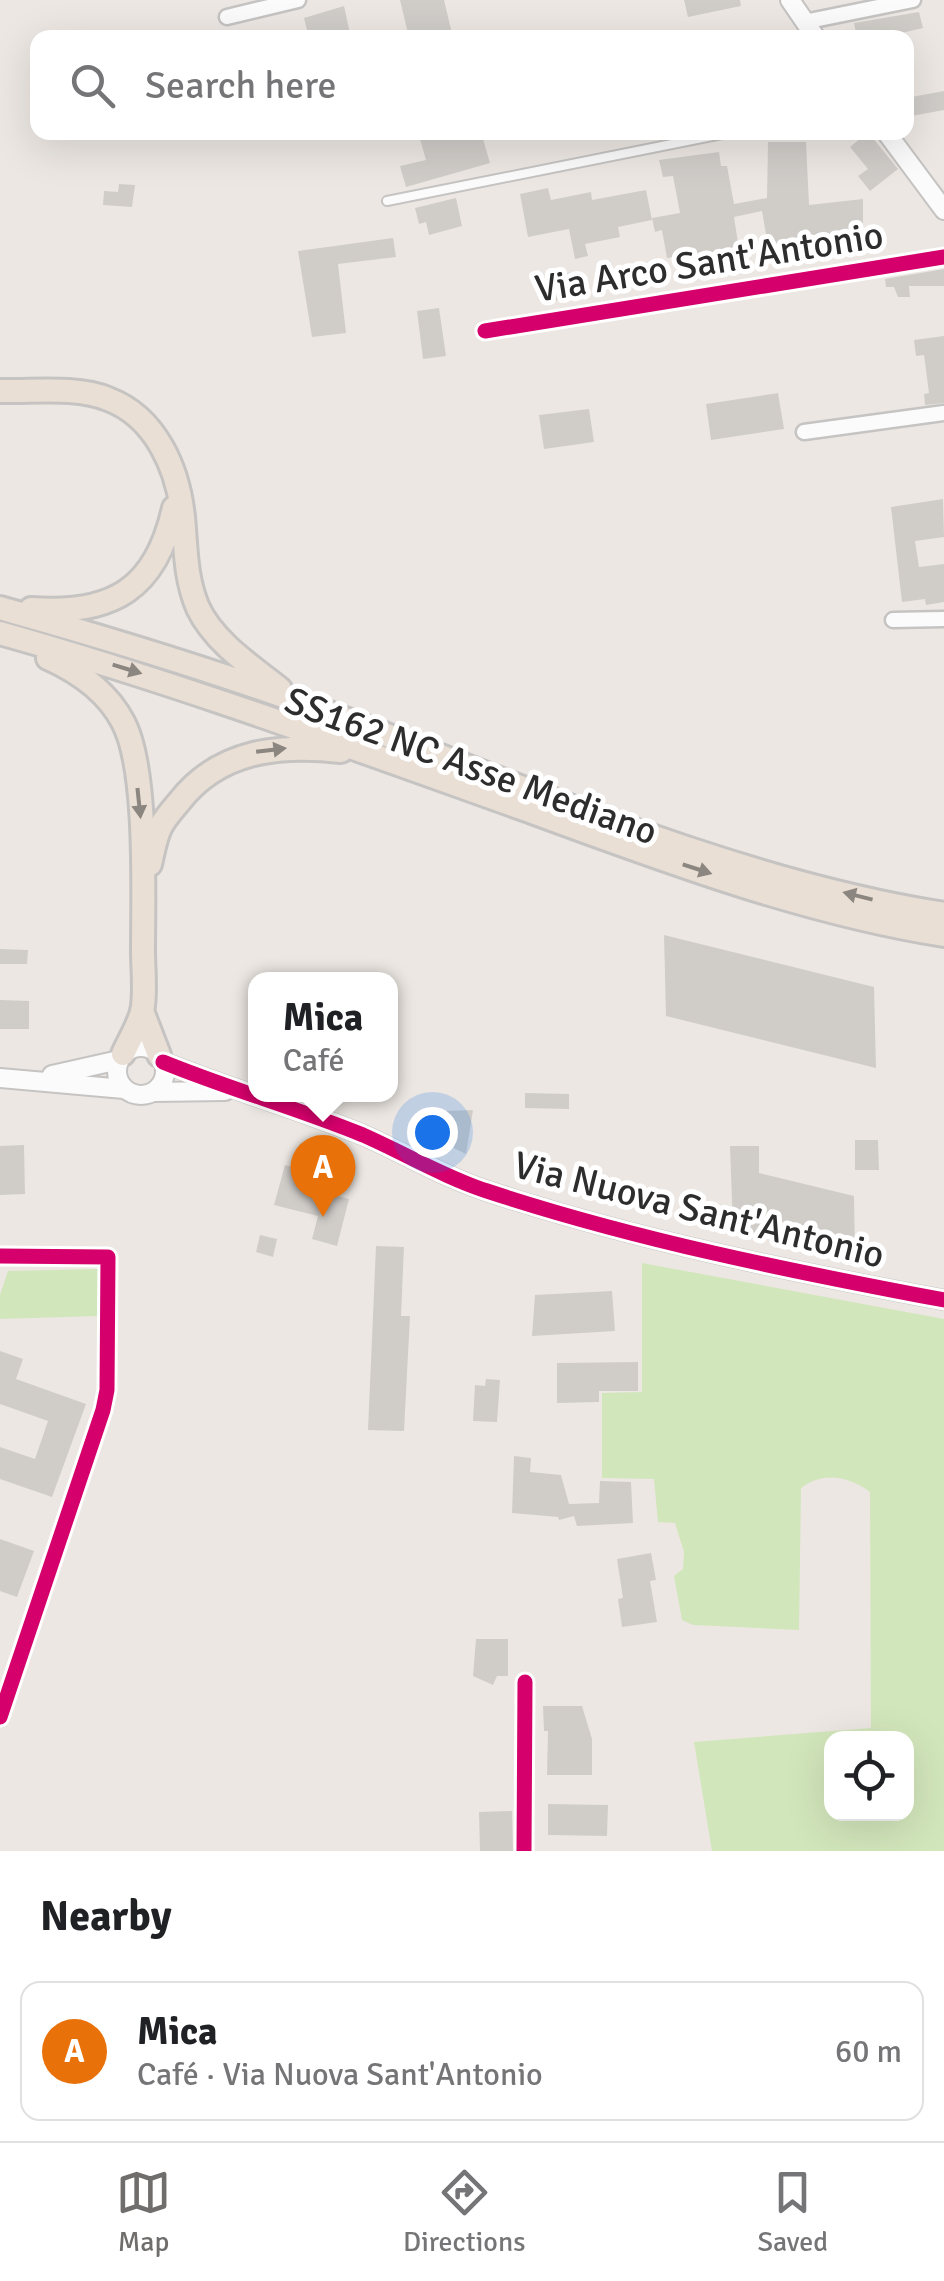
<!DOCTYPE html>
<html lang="en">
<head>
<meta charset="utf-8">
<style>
	body { margin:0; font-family:Signika,sans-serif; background:#f2f2f2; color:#202124 }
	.controls { position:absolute; right:30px; bottom:30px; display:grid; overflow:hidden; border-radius:20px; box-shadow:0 10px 40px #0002 }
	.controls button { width:90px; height:90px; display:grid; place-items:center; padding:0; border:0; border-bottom:2px solid #e0e0e0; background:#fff; color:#202124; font:50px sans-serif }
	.you { position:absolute; left:432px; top:1132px; width:35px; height:35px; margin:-25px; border:8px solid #fff; border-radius:50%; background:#1a73e8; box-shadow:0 0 0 15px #1a73e833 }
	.badge { display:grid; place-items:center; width:65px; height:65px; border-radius:50%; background:#706e6c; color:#fff; font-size:32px; font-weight:700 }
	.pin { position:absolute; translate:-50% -82px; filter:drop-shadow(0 2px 5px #0008) }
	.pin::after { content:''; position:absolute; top:52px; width:35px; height:30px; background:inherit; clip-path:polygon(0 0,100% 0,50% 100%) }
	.popup { position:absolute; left:248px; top:972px; width:150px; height:130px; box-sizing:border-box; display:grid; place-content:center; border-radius:20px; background:#fff; filter:drop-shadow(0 2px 8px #0005); font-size:32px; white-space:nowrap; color:#757577 }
	.popup b { font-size:38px; color:#202124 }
	.popup::after { content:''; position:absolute; left:50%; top:100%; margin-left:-20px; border:20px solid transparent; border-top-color:#fff }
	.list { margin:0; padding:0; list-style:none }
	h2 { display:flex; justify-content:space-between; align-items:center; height:130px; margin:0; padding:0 40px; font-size:42px }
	h2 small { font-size:32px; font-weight:400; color:#757577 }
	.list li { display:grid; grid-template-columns:65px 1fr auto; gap:30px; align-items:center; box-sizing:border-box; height:140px; margin:0 20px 20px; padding:0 20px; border:2px solid #e0e0e0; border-radius:20px }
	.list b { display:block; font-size:38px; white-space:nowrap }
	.list p { margin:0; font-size:32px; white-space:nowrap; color:#757577 }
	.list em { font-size:32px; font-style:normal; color:#757577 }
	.icon { flex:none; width:55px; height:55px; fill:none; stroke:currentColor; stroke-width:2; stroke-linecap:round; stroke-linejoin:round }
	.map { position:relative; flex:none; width:944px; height:1851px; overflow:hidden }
	.search { position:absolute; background:#fff; box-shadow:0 10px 40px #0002; left:30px; right:30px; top:30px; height:110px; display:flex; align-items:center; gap:25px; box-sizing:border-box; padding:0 35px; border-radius:20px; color:#757577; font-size:38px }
	.sheet { height:290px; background:#fff }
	nav { display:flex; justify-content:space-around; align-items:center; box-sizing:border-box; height:140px; border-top:2px solid #e0e0e0; background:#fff; font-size:28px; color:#757577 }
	nav a { display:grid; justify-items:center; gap:5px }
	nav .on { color:#706e6c }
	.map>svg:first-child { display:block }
	.grass { fill:#d2e6bb; fill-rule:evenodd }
	.building { fill:#d0cdc9 }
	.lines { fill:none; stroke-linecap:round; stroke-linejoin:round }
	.service-casing { stroke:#c5c4c3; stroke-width:12 }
	.minor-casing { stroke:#c5c4c3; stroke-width:19 }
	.tertiary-casing { stroke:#c5c4c3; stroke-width:22 }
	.trunk-casing { stroke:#c6c4c3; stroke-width:28 }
	.service { stroke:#fcfbfb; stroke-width:8 }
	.minor { stroke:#fcfbfb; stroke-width:14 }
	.tertiary { stroke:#fcfbfb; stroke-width:18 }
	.trunk { stroke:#eadfd4; stroke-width:22 }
	.cycleway-casing { stroke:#fff; stroke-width:21 }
	.cycleway { stroke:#d6006c; stroke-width:15 }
	.oneway { fill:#8c8680 }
	.labels { text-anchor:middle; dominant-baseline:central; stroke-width:10; stroke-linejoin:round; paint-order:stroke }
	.street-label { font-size:38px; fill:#2d2d2d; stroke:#fff }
</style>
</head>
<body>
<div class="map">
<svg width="944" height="1851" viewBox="0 0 944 1851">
	<rect width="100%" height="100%" fill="#ece7e2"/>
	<path class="grass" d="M642,1263l302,56v532h-232l-18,-109 177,-14 -1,-236c-21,-16 -47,-21 -69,-4l-2,142 -106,-5 -11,-5 -8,-44 9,-7 1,-17 -9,-29 -17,-1 -4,-43 -52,-1v-85l40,-1zM832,1738h74v76h-74z
		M99,1269v47l-99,3v-24l8,-24z"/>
	<path class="building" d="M400,0h44l9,38h-44z
		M684,0h56l1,6 -53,11z
		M344,6l7,32h-42l-5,-20z
		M919,12l4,16 -43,10h-23l-3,-15z
		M944,91v19l-38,7v-19z
		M418,132h63l9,31 -84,24 -6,-21 26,-6z
		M868,132l30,37 -28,22 -12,-15 10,-7 -18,-22z
		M768,142h38l3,63 54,-6v31h-15v6l-45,1 4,21 -36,6 -9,-53 -28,6 7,45 -42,8 -3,-17 -29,5 -5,-28 -7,2 -3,-14 28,-5 -7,-37 -10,1 -4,-17 60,-8 2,14h6l7,38 33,-6z
		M119,184l16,1 -3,22 -29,-2 1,-14 14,1z
		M548,188l3,12 40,-8 1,8 54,-10 6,30 -34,7 2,10 -35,7 3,12 -13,3 -6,-30 -41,8 -8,-43z
		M456,198l6,28 -33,9 -3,-13 -7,2 -4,-16z
		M393,238l3,19 -58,7 8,69 -34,4 -14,-86z
		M944,269v17h-35l1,11h-12l-4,-10h-8l-1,-8z
		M579,271l4,25 -40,7 -4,-25z
		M439,308l7,48 -23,3 -6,-48z
		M944,336v67l-19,2 -1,-11 5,-1 -5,-38 -8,1 -2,-16z
		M778,393l6,36 -73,11 -5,-36z
		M589,409l5,33 -50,7 -5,-34z
		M943,499l1,38 -29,4 4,26 25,-3v38l-18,3 -1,-6 -23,3 -11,-95z
		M664,935l210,52 2,81 -210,-52z
		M0,949l28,1 -1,14h-27z
		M0,1000l29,1v28h-29z
		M525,1093l44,1v15l-44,-1z
		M473,1110l-7,44 -27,-13 6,-30z
		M855,1140h23l1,30h-24z
		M24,1145l1,49 -25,1v-49z
		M730,1146h29v27l95,23 1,59 -122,-27z
		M285,1165l26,7 -4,16 42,11 -12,47 -25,-7 6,-23 -44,-11z
		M260,1235l17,4 -4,18 -17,-5z
		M376,1246l28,1 -3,69h9l-6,115 -36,-1z
		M612,1291l3,40 -83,5 3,-41z
		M0,1351l23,8 -7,20 70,25 -34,93 -52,-18v-32l35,12 13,-38 -48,-17z
		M638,1362v29h-39v11l-42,1v-40z
		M486,1379l14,1 -3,42 -24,-1 2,-36 10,1z
		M514,1456l17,2 -1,14 31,3 8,29 30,-1 1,-22 31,1 2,41 -56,3 -3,-10 -15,4 -1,-3 -46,-4z
		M0,1539l34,12 -17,46 -17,-6z
		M651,1553l5,27 -6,1 7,41 -35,5 -4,-28 5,-1 -6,-39z
		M476,1639h32v37h-11l-4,9 -20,-9z
		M543,1706h39l10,33v36h-45l1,-44h-4z
		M548,1804l60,1 -1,31 -59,-1z
		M512,1811l1,40h-33l-1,-39z"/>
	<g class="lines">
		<g class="service-casing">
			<path id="service" d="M387,201l345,-69"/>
		</g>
		<g class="minor-casing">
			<path id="minor" d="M227,17l71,-17
				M804,22l109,-22
				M485,331l459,-74
				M804,432l140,-19
				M893,620l51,-1
				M0,1256l108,1 -1,133 -4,20 -103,307
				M524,1851l1,-169"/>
		</g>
		<g class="tertiary-casing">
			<path id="tertiary" d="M790,0l26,38
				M886,132l58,78
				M117 1071a24 24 0 1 1 48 0a24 24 0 1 1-48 0Z
				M163,1062c66,27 134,46 200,73 41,18 81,42 124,56 149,49 303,80 457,109
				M52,1075l67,-15
				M0,1078l124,11
				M153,1092l72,-1"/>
		</g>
		<g class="trunk-casing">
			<path id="trunk" d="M0,391c33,1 76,-5 108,8 48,18 70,70 75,118 3,31 2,61 15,91 16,34 53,58 82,81
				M0,608c100,28 199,58 297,93 210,77 425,178 647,213
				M31,609c82,6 125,-20 143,-101
				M0,633c178,50 350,114 524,176 137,50 276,103 420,126
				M48,658c31,14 59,33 75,64 25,46 20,173 20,229 0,19 3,43 -1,61 -4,14 -13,29 -19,42
				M150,864c3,-12 5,-27 11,-38 4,-8 12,-17 18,-24 40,-52 101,-58 162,-51
				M142,1011l17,44"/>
		</g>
		<use href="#service" class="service"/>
		<use href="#minor" class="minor"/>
		<use href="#tertiary" class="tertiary"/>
		<use href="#trunk" class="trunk"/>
		<g class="cycleway-casing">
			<path id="cycleway" d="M485,331l459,-74
				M163,1062c66,27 134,46 200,73 41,18 81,42 124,56 149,49 303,80 457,109
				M0,1256l108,1 -1,133 -4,20 -103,307
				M524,1851l1,-169"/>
		</g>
		<use href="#cycleway" class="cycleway"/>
	</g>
	<defs><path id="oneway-solid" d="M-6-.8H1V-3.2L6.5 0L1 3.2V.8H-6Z" transform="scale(2.5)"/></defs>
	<g class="oneway">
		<use href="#oneway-solid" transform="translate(127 669) rotate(17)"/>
		<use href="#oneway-solid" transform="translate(271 750) rotate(-7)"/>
		<use href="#oneway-solid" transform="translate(139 803) rotate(84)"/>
		<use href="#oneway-solid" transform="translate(697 869) rotate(18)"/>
		<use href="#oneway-solid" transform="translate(858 896) rotate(-166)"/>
	</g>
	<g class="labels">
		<g class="street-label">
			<text transform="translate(709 262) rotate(-9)">Via Arco Sant'Antonio</text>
			<text transform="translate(471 766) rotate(20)">SS162 NC Asse Mediano</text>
			<text transform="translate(699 1210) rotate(14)">Via Nuova Sant'Antonio</text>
		</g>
	</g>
</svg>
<div class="controls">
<button><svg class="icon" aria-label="locate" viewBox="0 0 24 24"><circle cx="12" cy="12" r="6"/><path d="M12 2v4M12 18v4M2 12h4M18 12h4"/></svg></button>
</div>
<div class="you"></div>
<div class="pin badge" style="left:323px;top:1217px;background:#e8710a">A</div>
<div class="popup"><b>Mica</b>Café</div>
<div class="search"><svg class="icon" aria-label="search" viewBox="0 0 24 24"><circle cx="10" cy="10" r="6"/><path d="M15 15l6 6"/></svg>Search here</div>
</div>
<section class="sheet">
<h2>Nearby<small></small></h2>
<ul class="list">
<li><span class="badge" style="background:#e8710a">A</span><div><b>Mica</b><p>Café · Via Nuova Sant'Antonio</p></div><em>60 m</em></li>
</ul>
</section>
<nav>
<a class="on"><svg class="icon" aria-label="map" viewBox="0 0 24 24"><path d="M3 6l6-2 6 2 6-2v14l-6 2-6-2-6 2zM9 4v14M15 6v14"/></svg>Map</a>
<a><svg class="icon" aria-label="directions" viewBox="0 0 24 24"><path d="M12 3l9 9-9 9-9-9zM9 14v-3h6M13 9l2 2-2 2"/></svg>Directions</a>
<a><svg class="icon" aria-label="saved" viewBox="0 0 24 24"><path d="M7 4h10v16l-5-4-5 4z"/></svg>Saved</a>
</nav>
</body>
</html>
